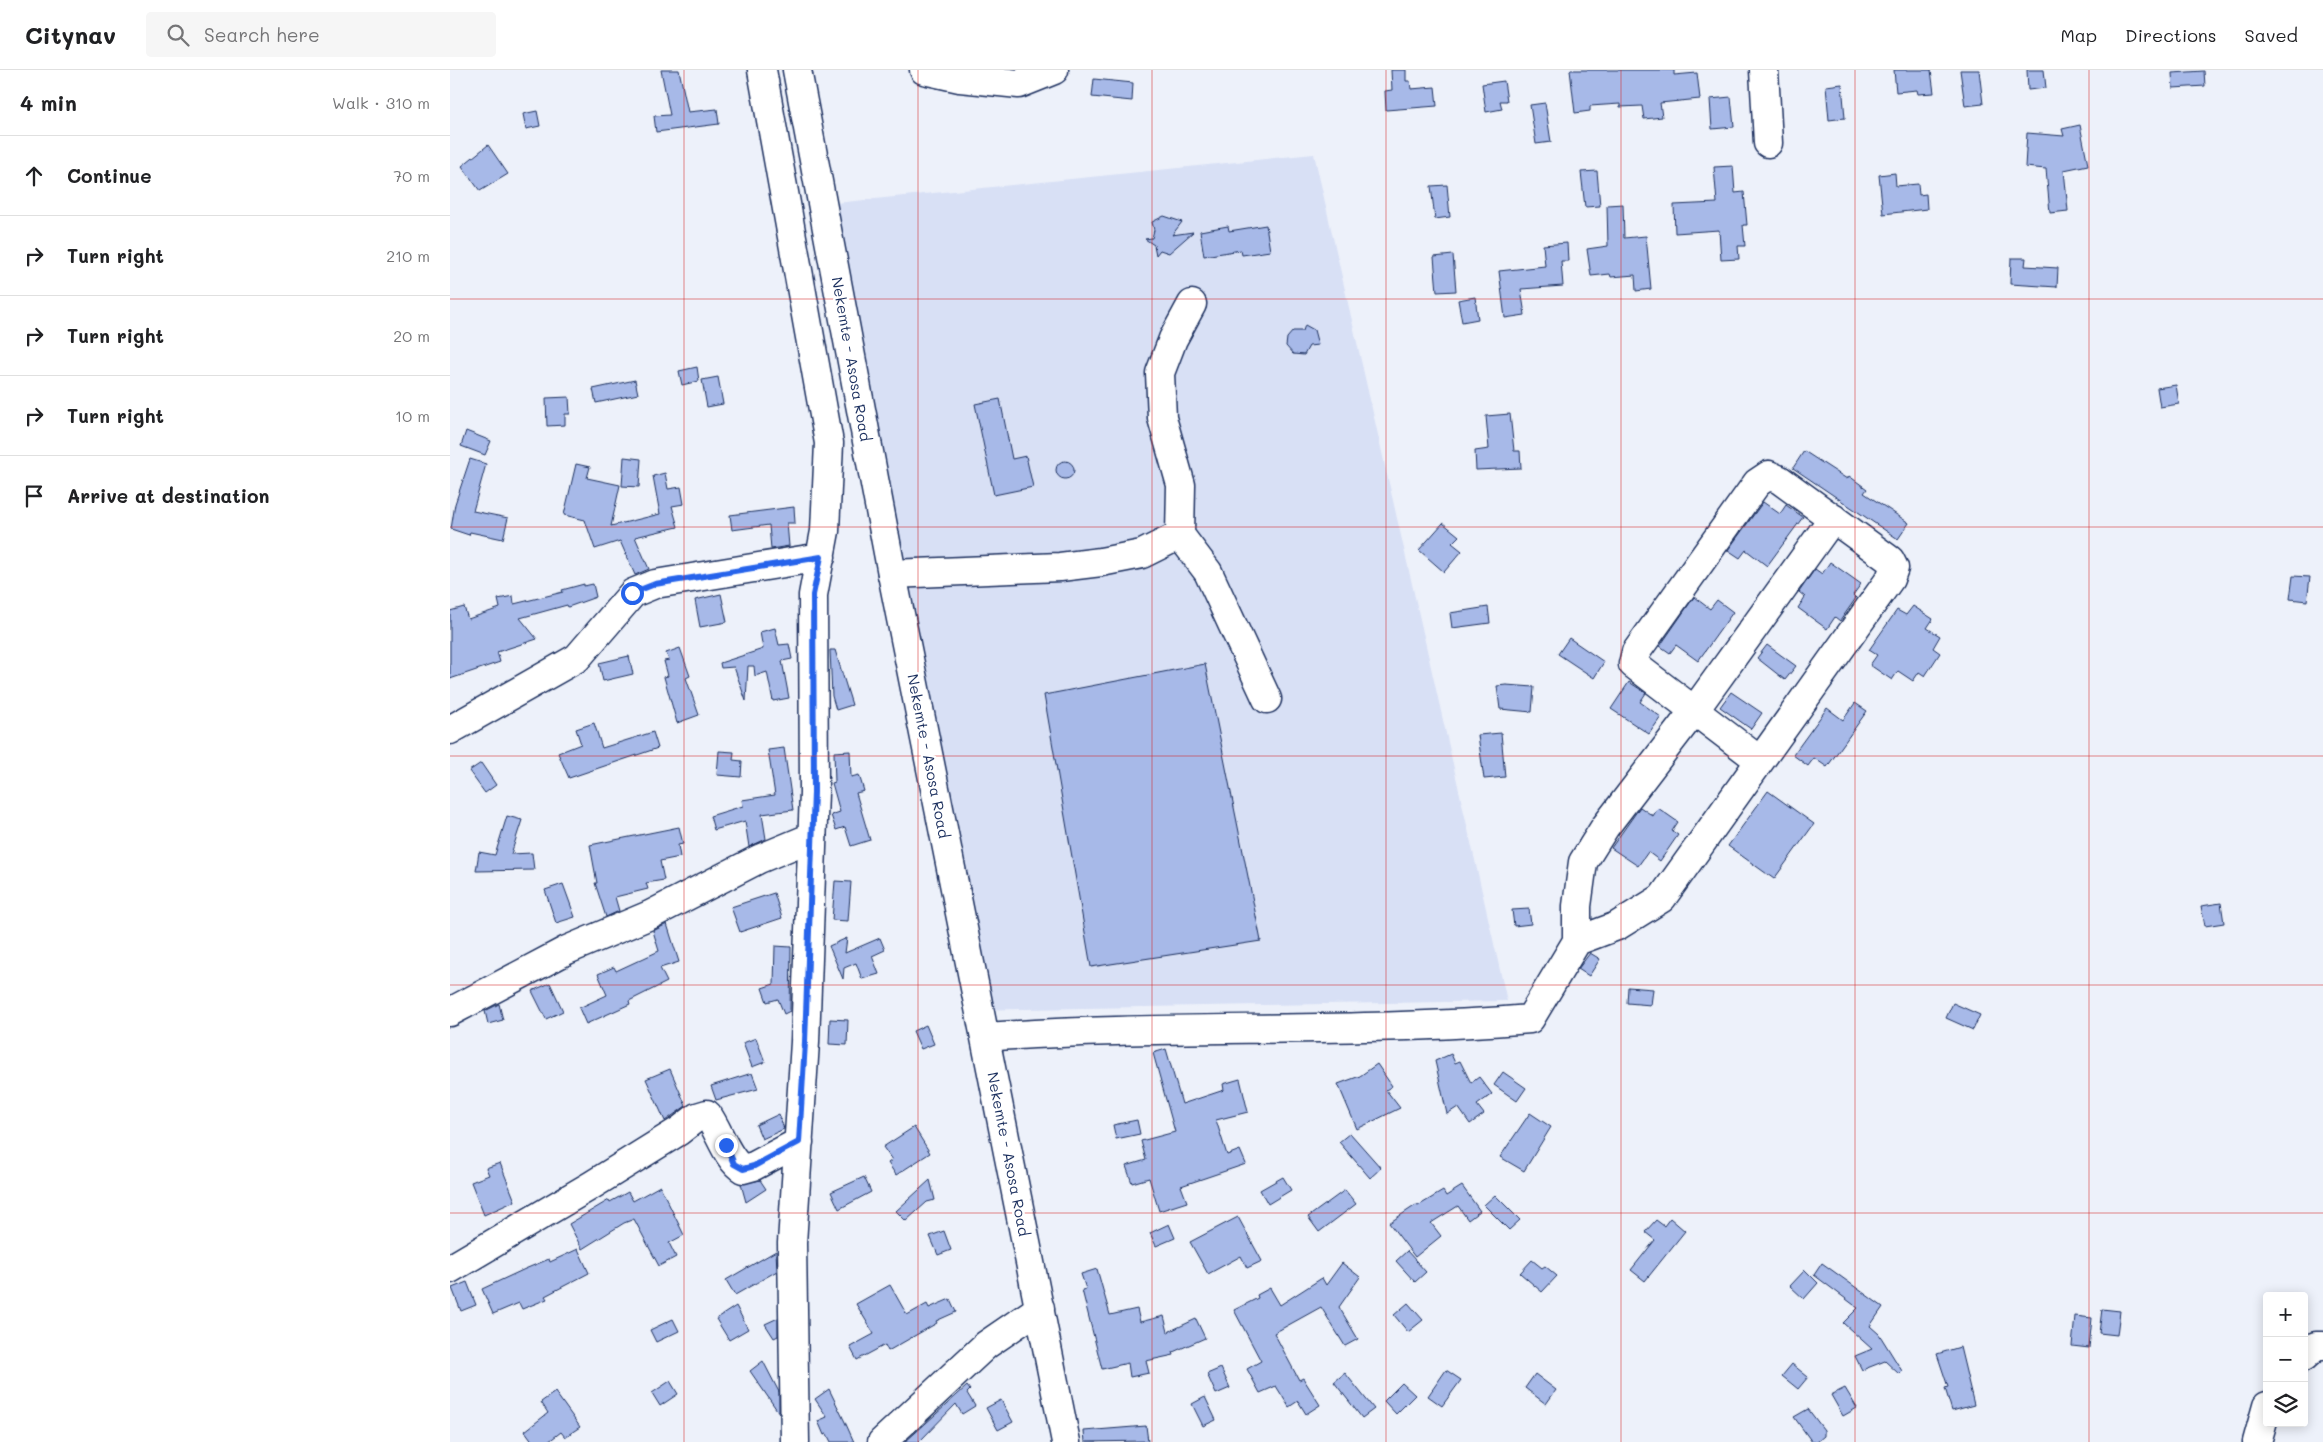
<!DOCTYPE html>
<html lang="en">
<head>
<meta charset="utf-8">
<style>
	body { margin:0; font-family:Mali,sans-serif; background:#f6f6f6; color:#202124 }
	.controls { position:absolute; right:15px; bottom:15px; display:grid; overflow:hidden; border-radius:5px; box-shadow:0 2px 12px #0003 }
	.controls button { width:45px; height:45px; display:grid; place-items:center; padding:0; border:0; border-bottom:1px solid #e0e0e0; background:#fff; color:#202124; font:25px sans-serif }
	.stop { position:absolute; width:15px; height:15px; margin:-11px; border:4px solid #2563eb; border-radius:50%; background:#fff }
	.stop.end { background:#2563eb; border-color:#fff; box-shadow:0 1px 5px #0008 }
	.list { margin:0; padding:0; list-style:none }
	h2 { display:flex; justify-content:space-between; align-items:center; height:65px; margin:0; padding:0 20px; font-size:21px }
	h2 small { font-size:16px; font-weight:400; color:#757577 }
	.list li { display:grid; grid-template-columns:32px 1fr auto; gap:15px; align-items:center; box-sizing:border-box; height:80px; padding:0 20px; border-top:1px solid #e0e0e0 }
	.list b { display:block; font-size:19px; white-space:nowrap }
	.list em { font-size:16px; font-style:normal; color:#757577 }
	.icon { flex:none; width:28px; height:28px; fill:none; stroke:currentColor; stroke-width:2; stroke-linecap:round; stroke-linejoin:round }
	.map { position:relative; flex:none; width:1873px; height:1372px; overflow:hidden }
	header { display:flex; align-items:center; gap:30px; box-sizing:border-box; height:70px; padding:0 25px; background:#fff; border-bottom:1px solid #e0e0e0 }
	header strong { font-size:24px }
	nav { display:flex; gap:28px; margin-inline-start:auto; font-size:18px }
	.search { width:350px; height:45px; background:#f6f6f6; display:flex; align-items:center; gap:12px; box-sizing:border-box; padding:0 18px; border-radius:5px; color:#757577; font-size:19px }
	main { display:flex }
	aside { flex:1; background:#fff }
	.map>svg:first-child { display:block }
	.built { fill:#d8e0f5 }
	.building { fill:#a7b9e8; stroke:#1b2f5e }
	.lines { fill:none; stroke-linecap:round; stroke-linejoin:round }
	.minor-casing { stroke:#1b2f5e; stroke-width:31 }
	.highway-casing { stroke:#1b2f5e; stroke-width:31 }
	.minor { stroke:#fff; stroke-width:28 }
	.highway { stroke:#fff; stroke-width:28 }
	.route { stroke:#2563eb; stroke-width:6 }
	.grid { fill:none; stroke:#d62828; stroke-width:1; stroke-opacity:0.55 }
	.labels { text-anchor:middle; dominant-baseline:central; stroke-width:5; stroke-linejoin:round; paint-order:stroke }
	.street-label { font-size:15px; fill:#1b2f5e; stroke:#fff }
</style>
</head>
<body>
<header>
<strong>Citynav</strong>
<div class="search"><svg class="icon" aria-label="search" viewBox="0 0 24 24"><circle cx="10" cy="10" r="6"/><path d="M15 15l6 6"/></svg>Search here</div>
<nav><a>Map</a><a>Directions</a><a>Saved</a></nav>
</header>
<main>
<aside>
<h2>4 min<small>Walk · 310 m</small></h2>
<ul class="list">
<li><svg class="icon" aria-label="ahead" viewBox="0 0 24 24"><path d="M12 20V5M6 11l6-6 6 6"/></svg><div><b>Continue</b></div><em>70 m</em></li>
<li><svg class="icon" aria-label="right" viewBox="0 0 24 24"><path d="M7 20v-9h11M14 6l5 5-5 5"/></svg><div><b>Turn right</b></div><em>210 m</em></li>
<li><svg class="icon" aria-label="right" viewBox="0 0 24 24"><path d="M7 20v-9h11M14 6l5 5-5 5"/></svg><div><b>Turn right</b></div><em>20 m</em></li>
<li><svg class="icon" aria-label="right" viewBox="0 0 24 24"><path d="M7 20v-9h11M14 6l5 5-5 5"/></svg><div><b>Turn right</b></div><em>10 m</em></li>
<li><svg class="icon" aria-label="arrive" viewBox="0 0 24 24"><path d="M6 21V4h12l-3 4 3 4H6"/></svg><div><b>Arrive at destination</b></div></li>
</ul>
</aside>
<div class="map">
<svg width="1873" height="1372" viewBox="0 0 1873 1372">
	<rect width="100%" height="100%" fill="#edf1fa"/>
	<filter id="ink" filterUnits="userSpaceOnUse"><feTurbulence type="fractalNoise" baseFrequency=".02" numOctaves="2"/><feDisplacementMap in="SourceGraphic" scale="10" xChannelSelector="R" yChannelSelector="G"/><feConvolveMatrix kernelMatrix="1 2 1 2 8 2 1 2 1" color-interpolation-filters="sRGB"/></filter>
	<g filter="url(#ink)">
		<path class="built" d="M864,84l193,847 -538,9 -153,-805z"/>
		<path class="building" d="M211,0h18l9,42 29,-3 2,15 -63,8 -2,-16 16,-1z
			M941,0h15v11h4l1,8 24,-2 2,19 -51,4 -1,-19 7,-1z
			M1120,0h104v5l23,-2 3,26 -40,4 2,14 -18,2 -2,-13 -22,1v-3l-30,2v5l-15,2z
			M1444,0h37l3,23 -16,1 -1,-4 -21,2z
			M1510,0h19l4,34 -18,2z
			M1577,0h17l2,18 -18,2z
			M1754,1l1,15 -32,2 -1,-15z
			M644,9l39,4 -1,18 -40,-4z
			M1054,11l3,20h-7l2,8 -16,3 -4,-28z
			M1392,14l3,34 -16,2 -3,-34z
			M1281,27l3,30 -22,2 -2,-30z
			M1095,33l6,39 -15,2 -6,-39z
			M87,41l3,15 -14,3 -3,-15z
			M1630,55l8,40 -24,5 4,41 -18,2 -4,-44 -21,-2 2,-34 37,3 -2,-7z
			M38,75l20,29 -28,17 -18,-25z
			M1283,96l2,27 9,-1 3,33h-4l2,21h-7l1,13 -18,1 -2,-30 -44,3 -1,-28 43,-2 -3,-36z
			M1147,101l3,35 -15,1 -4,-35z
			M1445,103l1,13 22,-2 1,11 7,-1 1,15 -44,5 -4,-39z
			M997,115l3,32 -15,2 -4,-33z
			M1173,134l1,34 22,-2 5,53 -15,2 -1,-16 -24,2 -1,-3 -19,2 -4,-27 21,-3 -1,-41z
			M714,146l18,6 -10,13 21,-3 -24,21 -9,-3 -4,5 -2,-10 -9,-6 7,-1 2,-8 -2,-8z
			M816,155l4,26 -28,4 -1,-5 -37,6 -4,-25 28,-5 1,5z
			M1117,173l1,18h-7l2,25 -42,3 4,26 -20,3 -6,-47 46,-5 -2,-21z
			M1003,185l3,36 -19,1 -3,-35z
			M1561,188h15l-1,8 33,2 -1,19 -47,-3z
			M1025,227l3,22 -16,3 -4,-22z
			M855,255l9,5 4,15 -9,1 -5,9 -11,-1 -7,-8 1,-8 6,-7h10z
			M247,297l2,14 -17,4 -3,-14z
			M268,307l5,27 -16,3 -5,-27z
			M185,310l3,14 -42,9 -3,-14z
			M1726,315l3,19 -19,3 -3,-19z
			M119,327l1,17h-5v11l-18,1 -1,-28z
			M550,329l12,60 14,-3 7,31 -39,8 -19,-91z
			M1060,344l4,37h6l1,17 -45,2 -1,-19 14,-2 -3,-33z
			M16,361l25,10 -6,14 -24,-9z
			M1354,381l43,28 2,-3 18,13 -3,4 45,30 -11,16 -105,-71z
			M174,387l17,2 -2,28 -17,-1z
			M20,389l16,5 -13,47 35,7 -5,21 -33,-7 -1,3 -18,-6 4,-25z
			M606 400a9 9 0 1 1 18 0a9 9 0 1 1-18 0Z
			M126,394l14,3 -3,11 33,7 -9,41 49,-12 -7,-38 12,-3 3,16 13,-2 3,17 -12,2 6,21 -43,10 14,32 -14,6 -15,-34 -25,8 -10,-29 -21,-5z
			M1313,432l17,12 6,-9 17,12 -36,49 -21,-16 -6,8 -12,-8z
			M344,437l1,16h-8l2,23 -18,3 -2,-24 -37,5 -2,-15z
			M993,453l16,13 -7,7 10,8 -18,21 -25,-22z
			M1380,492l31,22 -8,11 3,3 -16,23 -5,-4 -8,12 -29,-21 7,-11 -6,-5 16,-23 7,5z
			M1843,506l17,1 -3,24 -17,-2z
			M134,514v2l9,-2 3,13 -28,10 -1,-2 -47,13 17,21 -40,13 3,10 -50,17v-68l14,-4 4,12 32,-11 -2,-9 15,-3 1,8 49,-12 -1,-2z
			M271,524l6,28 -27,5 -5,-27z
			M1244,527l16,12 7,-9 16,12 -35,49 -22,-16 -6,8 -10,-7z
			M1463,536l20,13 -6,9 13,8 -7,12 7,5 -15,23 -6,-4 -6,9 -15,-10 -6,9 -22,-15 7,-10 -8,-5 28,-40 9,5z
			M1038,537l2,16 -38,5 -2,-15z
			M325,558l4,17 10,-1 3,15 -10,2 7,37 -16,3 -6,-29 -12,4 -1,-10h-6l-2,35 -12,-34 -13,1 -1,-5 43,-14 -3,-17z
			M1119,568l35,24 -10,16 -36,-24z
			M1317,575l29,21 -11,14 -28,-22z
			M230,578l10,28 -4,2 13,37 -22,8 -13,-46 4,-1 -4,-15 5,-1 -3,-7z
			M380,580h5l17,55 -16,5 -4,-14z
			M179,586l4,18 -30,7 -4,-18z
			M755,594l56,277 -170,26 -47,-272z
			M1179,612l17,11 -6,9 21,15 -12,17 -38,-25z
			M1056,615l28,2 -2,25 -32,-3 -3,-23z
			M1281,622l31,21 -11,16 -31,-22z
			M1405,633l12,8 -40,56 -13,-9 -6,8 -15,-11 34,-47 16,12z
			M144,653l8,25 51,-16 5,16 -89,30 -11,-25 23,-9 -5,-15z
			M1051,663l4,44 -21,2 -6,-44z
			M334,678l9,62 -31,4 4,25 -17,8 -4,-26 -31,9 -4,-14 33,-10 -1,-6 33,-5 -7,-45z
			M269,681l15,1 -1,8 9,1 -1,16 -24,-2z
			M400,681l1,26 8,-2 5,16 -8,2 14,47 -19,6 -6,-19 -9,3 -5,-15 9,-3 -8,-29 3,-1 -1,-30z
			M31,693l15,22 -11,8 -16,-22z
			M1318,721l46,33 -40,55 -46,-33z
			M1190,737l13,9 5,-8 20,14 -6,9 6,4 -18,26 -12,-9 -10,14 -27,-18z
			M57,746l15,4 -11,34 21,-1 2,17 -58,1 3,-19 16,3z
			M229,757l4,17 -5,1 2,12 -20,4 4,19 -18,3 2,6 -33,8 4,14 -13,6 -11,-34h2l-7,-38z
			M385,811l16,1 -3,39 -16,-1z
			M113,814l12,33 -19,6 -11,-33z
			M324,823l8,25 -42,14 -9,-25z
			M1771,833l3,20 -19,3 -4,-20z
			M1079,839l2,15 -17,2 -2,-16z
			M217,854l12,38 -19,6 7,14 -38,19 1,3 -44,20 -7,-16 28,-13 -9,-21 16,-7 2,4 43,-20 -6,-20z
			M397,868l-2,15 35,-15 5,12 -13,6 7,18 -17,5 -6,-16 -12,5 -1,11 -14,-33z
			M325,876l16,1 -1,64 -6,3 -6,-15 -11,3 -5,-14 12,-4z
			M1140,883l10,6 -11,17 -11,-7z
			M100,913l13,28 -17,8 -14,-28z
			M1178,917l25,2 -2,16 -24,-2z
			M1503,933l27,12 -7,15 -27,-12z
			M49,934l4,16 -15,4 -3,-13z
			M380,949l18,1 -1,25 -18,-1z
			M476,955l8,19 -13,5 -8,-18z
			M306,968l9,24 -13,5 -9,-24z
			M716,979l16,55 42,-14 -1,-6 17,-5 8,33 -32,8 11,35 13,-5 6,14 -65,22 6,16 -28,9 -10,-33 -17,5 -6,-17 20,-6 -5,-19 34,-9 -22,-79z
			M1001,984l4,9 5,-2 11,22 8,-6 13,17 -15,11 7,9 -14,10 -12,-17 -11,7 -12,-53z
			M927,994l15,22 -6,4 14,18 -43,21 -19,-45 22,-8z
			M220,999l16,37 -21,15 -19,-42z
			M1053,1002l23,16 -9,13 -23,-16z
			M302,1003l6,16 -42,11 -5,-14z
			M1080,1043l21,14 -27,44 -24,-14z
			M329,1044l5,15 -22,10 -6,-14z
			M687,1050l3,14 -24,5 -3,-14z
			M464,1057l16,26 -34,22 -8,-12 4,-3 -9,-13z
			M900,1063l31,35 -11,10 -31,-36z
			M50,1093l15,38 -31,14 -13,-33 18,-7 -3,-7z
			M414,1107l7,15 -32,17 -8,-17z
			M833,1107l8,13 -23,14 -8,-14z
			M310,1110l6,9 -20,13 -5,-18z
			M480,1110l5,20 -8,2 -21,19 -10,-10z
			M210,1116l24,49 -15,8 7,14 -17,9 -25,-47 -10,4 -42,26 -13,-25 40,-24 1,2 18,-10 5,9z
			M1012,1116l18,25 -12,9 -10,-14 -27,17 10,13 -26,21 -26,-34 27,-18 2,1 25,-15 3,5z
			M895,1120l11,14 -37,28 -11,-15z
			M1045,1125l25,25 -11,10 -25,-25z
			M788,1147l24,44 -15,7 -6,-12 -33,18 -18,-32z
			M1220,1148l15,13 -40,50 -14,-11 24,-30 -10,-8 11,-12 8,6z
			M719,1154l6,14 -19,8 -6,-13z
			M494,1161l7,19 -13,5 -8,-19z
			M128,1179l11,24 -44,23 2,3 -25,10 -3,-6 -26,11 -11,-25 43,-20 24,-10 1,3z
			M326,1181l1,20 -42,24 -9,-15z
			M957,1181l19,21 -11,10 -19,-21z
			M1082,1190l10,8 3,-2 12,10 -15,16 -22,-19z
			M892,1193l18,14 -21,30 19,32 -13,7 -24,-39 -47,26 25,47 4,-2 17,27 -14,9 -8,-13 -9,6 -13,-21 -16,7 -13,-24 14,-8 -27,-51 24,-12 -1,-3 13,-7 10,17 42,-27 4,7z
			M1372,1193l61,44 -13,19 9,8 23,37 -3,3 -14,-13 -23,9 -7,-14 17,-7 -29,-26 15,-15 -44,-33z
			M647,1199l13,46 27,-6 3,13 24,-6 4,16 28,-13 9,19 -32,14 1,3 -28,6 3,12 -19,4 -2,-14 -26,6 -20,-79 4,-1 -5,-15z
			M1355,1200l13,13 -14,16 -14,-13z
			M17,1212l9,23 -15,6 -9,-23z
			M440,1215l17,30 20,-11 2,4 21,-9 6,13 -20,9 1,2 -49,28 -3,-6 -28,15 -7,-13 24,-13 -18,-30z
			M958,1233l15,17 -15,12 -14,-17z
			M286,1236l12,23 -19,11 -13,-21z
			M1652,1239l18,2 -3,24 -18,-2z
			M1625,1246l17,2 -3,30 -17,-2z
			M328,1248v18l-4,2 -9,-14z
			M223,1249l6,12 -23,11 -6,-12z
			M1510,1277l14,58 -22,6 -7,-23 3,-1 -11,-33z
			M313,1291l16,31v21l-29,-42z
			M1342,1294l16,13 -10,12 -16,-13z
			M771,1298l9,20 -14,6 -9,-20z
			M996,1300l15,10 -19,26 -14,-10z
			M895,1303l29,36 -12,9 -28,-36z
			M1085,1304l21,16 -10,14 -21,-16z
			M220,1311l8,13 -18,12 -8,-13z
			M952,1313l13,12 -19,19 -12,-13z
			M517,1316l3,4 -3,3 8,13 -13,8 -6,-10 -37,38h-14z
			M1395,1318l12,20 -14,8 -12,-21z
			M379,1319l16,33 9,20h-23l-4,-8 -3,1 -6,-14 9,-4 -12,-18z
			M105,1322l25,35 -15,10 -4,-5 -13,10h-15l-8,-11 23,-18 -7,-11z
			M755,1327l11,23 -13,6 -11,-22z
			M551,1330l12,22 -15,8 -12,-22z
			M1358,1339l16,21v6l-7,6h-5l-18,-25z
			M696,1356l2,15 -63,1 -1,-11z"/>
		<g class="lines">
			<g class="minor-casing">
				<path id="minor" d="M312,0l67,373 -4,88 -12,64 1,197 -9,250 -13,201 3,199
					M474,0l36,8 59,6 35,-14
					M1314,0l4,73
					M742,234l-19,35 -13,34 2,45 19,67 -1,50 28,37 59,127
					M442,504l168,-7 41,-5 41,-8 38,-19
					M0,660l127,-72 56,-65 22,-9 166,-27
					M1127,871v-35l6,-44 22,-35 89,-116 139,-193
					M0,942l117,-62 83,-35 109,-56 53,-22
					M536,967c181,-13 363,-3 544,-18l47,-78 40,-15 45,-28 228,-319 4,-11 -4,-8 -110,-80 -11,-5 -12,8 -121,169 -3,12 126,96
					M0,1199l142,-84 87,-54 18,-14 10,-3c12,16 20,46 36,55l11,-3 45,-24
					M1854,1287l12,-11h7
					M432,1372l104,-97 54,-37
					M1807,1372l10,-36"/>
			</g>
			<g class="highway-casing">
				<path id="highway" d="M347,0l95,504 174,868"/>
			</g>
			<use href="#minor" class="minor"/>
			<use href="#highway" class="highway"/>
		</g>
	</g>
	<g class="lines" filter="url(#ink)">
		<path class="route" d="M182,523l23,-9 166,-27 -8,38 1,197 -9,250 -6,100 -45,24 -11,3 -9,-5 -8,-19"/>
	</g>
	<path class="grid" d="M234,0v1372M468,0v1372M702,0v1372M936,0v1372M1171,0v1372M1405,0v1372M1639,0v1372M0,229h1873M0,457h1873M0,686h1873M0,915h1873M0,1143h1873"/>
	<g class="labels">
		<g class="street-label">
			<text transform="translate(402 289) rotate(80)">Nekemte - Asosa Road</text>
			<text transform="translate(479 686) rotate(79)">Nekemte - Asosa Road</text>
			<text transform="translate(559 1084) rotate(79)">Nekemte - Asosa Road</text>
		</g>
	</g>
</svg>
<div class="controls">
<button>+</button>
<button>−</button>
<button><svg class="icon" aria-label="layers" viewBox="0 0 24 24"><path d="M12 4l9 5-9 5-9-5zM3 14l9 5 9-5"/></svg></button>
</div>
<div class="stop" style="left:182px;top:523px"></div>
<div class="stop end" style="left:276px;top:1075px"></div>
</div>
</main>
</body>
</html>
